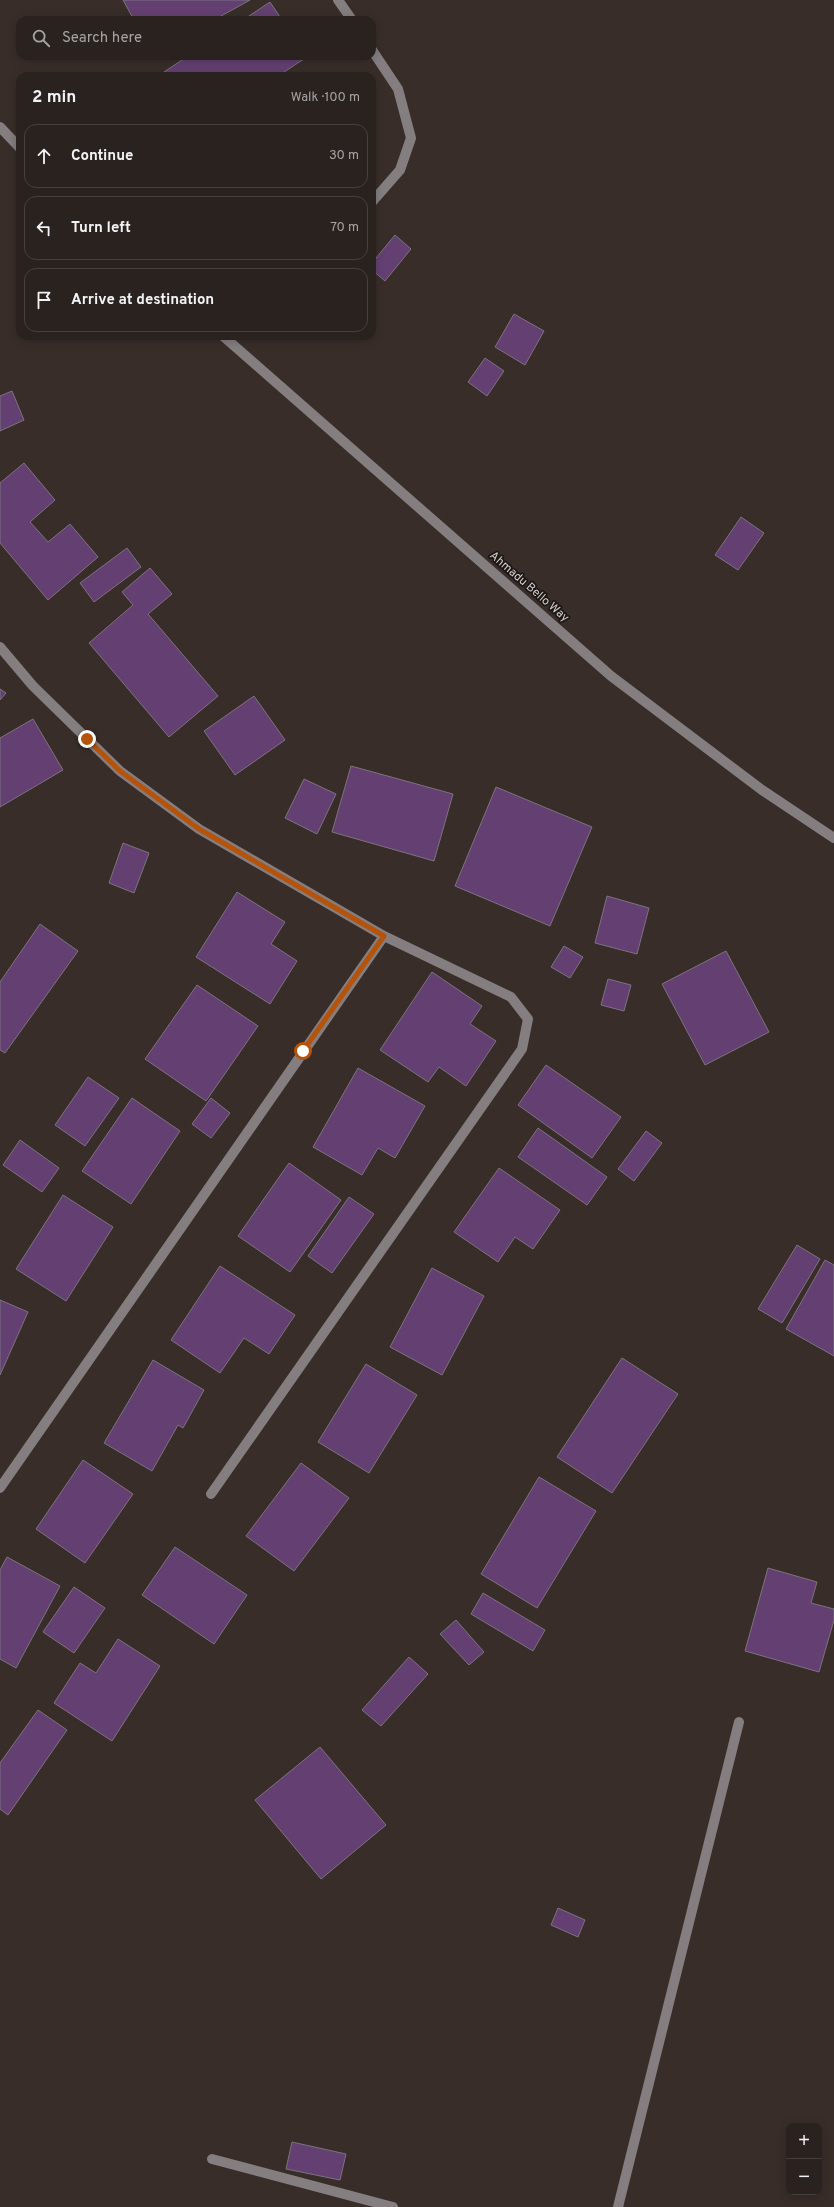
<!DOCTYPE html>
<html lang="en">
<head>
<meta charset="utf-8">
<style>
	body { margin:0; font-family:Overpass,sans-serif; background:#362f2c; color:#f1f3f6 }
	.controls { position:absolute; right:12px; bottom:12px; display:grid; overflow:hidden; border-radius:8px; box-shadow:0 2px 10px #0003 }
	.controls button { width:36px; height:36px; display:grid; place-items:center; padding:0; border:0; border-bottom:1px solid #463f3d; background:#2a221f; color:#f1f3f6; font:20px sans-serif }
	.stop { position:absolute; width:12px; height:12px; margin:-9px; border:3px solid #b45309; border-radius:50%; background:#fff }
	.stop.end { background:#b45309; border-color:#fff; box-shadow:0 1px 4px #0008 }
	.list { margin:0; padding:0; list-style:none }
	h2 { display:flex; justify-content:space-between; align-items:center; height:52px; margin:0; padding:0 16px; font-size:17px }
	h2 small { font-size:13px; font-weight:400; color:#a5a4a4 }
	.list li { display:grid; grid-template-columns:26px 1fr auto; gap:12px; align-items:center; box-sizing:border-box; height:64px; margin:0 8px 8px; padding:0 8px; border:1px solid #463f3d; border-radius:12px }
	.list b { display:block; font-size:15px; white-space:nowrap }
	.list em { font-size:13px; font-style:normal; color:#a5a4a4 }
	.icon { flex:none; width:22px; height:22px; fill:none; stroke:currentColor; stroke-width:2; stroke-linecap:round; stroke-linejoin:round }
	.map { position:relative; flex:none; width:834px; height:2207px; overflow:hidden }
	.search { position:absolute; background:#2a221f; box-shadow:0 2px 10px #0003; left:16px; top:16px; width:360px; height:44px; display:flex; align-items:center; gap:10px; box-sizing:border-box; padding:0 14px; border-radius:12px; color:#a5a4a4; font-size:15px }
	.panel { position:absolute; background:#2a221f; box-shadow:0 2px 10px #0003; left:16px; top:72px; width:360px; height:268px; border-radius:12px }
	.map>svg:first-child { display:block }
	.building { fill:#644072; stroke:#7b737e }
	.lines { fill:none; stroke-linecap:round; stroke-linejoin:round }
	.minor { stroke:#847e80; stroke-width:10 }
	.route { stroke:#b45309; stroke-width:5 }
	.labels { text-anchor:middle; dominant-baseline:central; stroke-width:3.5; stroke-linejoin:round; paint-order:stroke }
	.street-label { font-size:12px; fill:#d6cfcc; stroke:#1c1715 }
</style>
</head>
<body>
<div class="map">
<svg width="834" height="2207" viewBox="0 0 834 2207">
	<rect width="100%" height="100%" fill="#382d29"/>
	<path class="building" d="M123,0h127l-36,20h-80z
		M270,2l12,18h-39z
		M188,56h119v1l-29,19h-111l-3,-4z
		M395,235l16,14 -26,32 -13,-11v-7z
		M514,314l30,17 -19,34 -30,-18z
		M485,358l19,13 -17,25 -19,-14z
		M12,391l12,29 -24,11v-35z
		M24,463l31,37 -25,22 18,20 22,-18 28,33 -50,43 -48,-57v-60z
		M741,517l23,16 -26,37 -23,-15z
		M127,548l14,19 -47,35 -14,-19z
		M150,568l22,26 -24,20 70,82 -49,41 -80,-94 44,-38 -11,-13z
		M0,689l6,4 -6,7z
		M254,696l31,44 -50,35 -31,-44z
		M33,719l30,51 -63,37v-69z
		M351,766l102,28 -19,67 -102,-29z
		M304,779l32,15 -19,40 -32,-16z
		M496,787l96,40 -42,99 -95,-40z
		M123,843l26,10 -15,40 -25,-10z
		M237,892l48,30 -14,22 26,17 -27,43 -74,-47z
		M607,896l42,12 -12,46 -42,-11z
		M40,924l38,27 -73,102 -5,-3v-68z
		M564,946l19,11 -13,21 -19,-11z
		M726,951l43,81 -64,33 -43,-81z
		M432,972l50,34 -12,18 26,17 -30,45 -27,-19 -11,15 -48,-32z
		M608,979l23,6 -7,26 -23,-6z
		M197,985l61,41 -52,75 -61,-42z
		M546,1065l75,52 -29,41 -74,-53z
		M358,1068l67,38 -30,52 -17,-10 -16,27 -49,-28z
		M88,1077l31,21 -34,48 -30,-21z
		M132,1098l48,33 -49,73 -49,-33z
		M211,1098l19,15 -19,25 -19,-14z
		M538,1128l69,49 -20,28 -69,-48z
		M646,1131l16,12 -28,38 -16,-12z
		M20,1140l39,28 -17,24 -39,-27z
		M289,1163l52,37 -51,72 -52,-36z
		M499,1168l61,42 -27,39 -18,-12 -17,25 -44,-30z
		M63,1195l50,32 -47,74 -50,-32z
		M349,1197l25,17 -42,59 -24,-17z
		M797,1245l23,14 -38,64 -24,-14z
		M825,1260l9,5v91l-48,-27z
		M220,1266l75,49 -26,39 -25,-16 -24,35 -49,-33z
		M432,1268l52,28 -42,79 -52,-28z
		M0,1300l28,12 -28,63z
		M622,1358l56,36 -66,99 -55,-36z
		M153,1360l51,30 -21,38 -5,-3 -26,46 -48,-28z
		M366,1364l51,31 -48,78 -51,-31z
		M83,1460l50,34 -48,69 -49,-34z
		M301,1463l48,35 -55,73 -48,-35z
		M539,1477l57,34 -59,97 -56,-34z
		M175,1547l72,48 -33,49 -72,-49z
		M7,1557l53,29 -44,82 -16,-9v-89z
		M768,1568l49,14 -6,21 23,6v11l-15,52 -74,-21z
		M74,1587l31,21 -31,45 -31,-21z
		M483,1593l62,37 -12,21 -62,-37z
		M456,1620l28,32 -15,13 -29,-31z
		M118,1639l42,27 -48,75 -58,-38 26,-40 16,10z
		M409,1657l19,17 -47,52 -19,-16z
		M38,1710l29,20 -59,85 -8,-6v-46z
		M320,1747l66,78 -65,54 -66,-79z
		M558,1908l27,12 -7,17 -27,-12z
		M292,2142l54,12 -6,26 -54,-11z"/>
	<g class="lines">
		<path class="minor" d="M338,0l14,20
			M372,50l26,39 13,49 -11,32 -28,32
			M0,127l20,21
			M223,336l388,340 151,114 72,48
			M0,647l33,39 87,85 79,58 185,107 127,61 17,22 -6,30 -311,445
			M0,1488l384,-552
			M212,2159l181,48
			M618,2207l121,-485"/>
	</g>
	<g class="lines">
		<path class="route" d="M87,739l33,32 79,58 185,107 -81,115"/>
	</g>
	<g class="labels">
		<g class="street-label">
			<text transform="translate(529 587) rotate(41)">Ahmadu Bello Way</text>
		</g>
	</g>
</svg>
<div class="controls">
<button>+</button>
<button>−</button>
</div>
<div class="stop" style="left:303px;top:1051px"></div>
<div class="stop end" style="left:87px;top:739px"></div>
<div class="search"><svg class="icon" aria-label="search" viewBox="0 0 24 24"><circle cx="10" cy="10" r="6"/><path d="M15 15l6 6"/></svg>Search here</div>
<section class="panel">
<h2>2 min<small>Walk · 100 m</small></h2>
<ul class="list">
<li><svg class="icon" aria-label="ahead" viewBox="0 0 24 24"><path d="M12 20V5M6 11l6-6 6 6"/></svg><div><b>Continue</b></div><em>30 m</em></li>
<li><svg class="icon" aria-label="left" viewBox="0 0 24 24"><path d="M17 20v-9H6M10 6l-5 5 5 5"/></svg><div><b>Turn left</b></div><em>70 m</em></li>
<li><svg class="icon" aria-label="arrive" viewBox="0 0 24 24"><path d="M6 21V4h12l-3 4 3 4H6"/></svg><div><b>Arrive at destination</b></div></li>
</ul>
</section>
</div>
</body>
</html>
